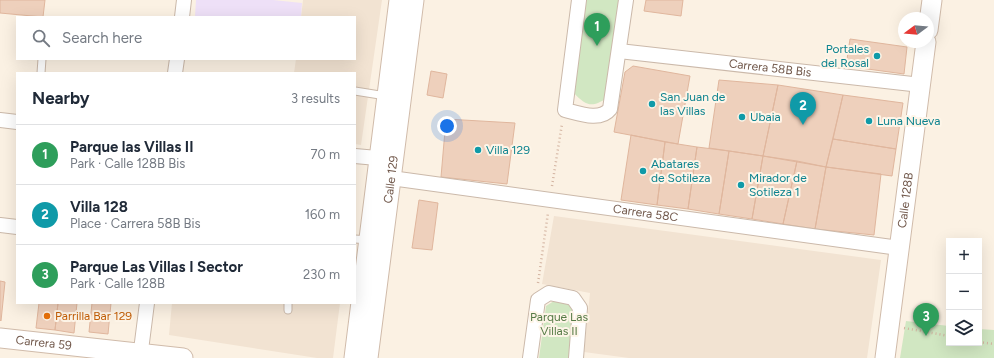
<!DOCTYPE html>
<html lang="en">
<head>
<meta charset="utf-8">
<style>
	body { margin:0; font-family:Figtree,sans-serif; background:#f6f6f7; color:#1f2937 }
	.controls { position:absolute; right:12px; bottom:12px; display:grid; overflow:hidden; border-radius:0px; box-shadow:0 4px 16px #0002 }
	.controls button { width:36px; height:36px; display:grid; place-items:center; padding:0; border:0; border-bottom:1px solid #e0e1e3; background:#fff; color:#1f2937; font:20px sans-serif }
	.compass { position:absolute; left:898px; top:12px; width:36px; height:36px; border-radius:50%; background:#fff; box-shadow:0 4px 16px #0002; rotate:254deg }
	.you { position:absolute; left:447px; top:126px; width:14px; height:14px; margin:-10px; border:3px solid #fff; border-radius:50%; background:#1a73e8; box-shadow:0 0 0 6px #1a73e833 }
	.badge { display:grid; place-items:center; width:26px; height:26px; border-radius:50%; background:#dd6e4f; color:#fff; font-size:13px; font-weight:700 }
	.pin { position:absolute; translate:-50% -33px; filter:drop-shadow(0 1px 2px #0008) }
	.pin::after { content:''; position:absolute; top:21px; width:14px; height:12px; background:inherit; clip-path:polygon(0 0,100% 0,50% 100%) }
	.list { margin:0; padding:0; list-style:none }
	h2 { display:flex; justify-content:space-between; align-items:center; height:52px; margin:0; padding:0 16px; font-size:17px }
	h2 small { font-size:13px; font-weight:400; color:#747a83 }
	.list li { display:grid; grid-template-columns:26px 1fr auto; gap:12px; align-items:center; box-sizing:border-box; height:60px; padding:0 16px; border-top:1px solid #e0e1e3 }
	.list b { display:block; font-size:15px; white-space:nowrap }
	.list p { margin:0; font-size:13px; white-space:nowrap; color:#747a83 }
	.list em { font-size:13px; font-style:normal; color:#747a83 }
	.icon { flex:none; width:22px; height:22px; fill:none; stroke:currentColor; stroke-width:2; stroke-linecap:round; stroke-linejoin:round }
	.map { position:relative; flex:none; width:994px; height:358px; overflow:hidden }
	.search { position:absolute; background:#fff; box-shadow:0 4px 16px #0002; left:16px; top:16px; width:340px; height:44px; display:flex; align-items:center; gap:10px; box-sizing:border-box; padding:0 14px; border-radius:0px; color:#747a83; font-size:15px }
	.panel { position:absolute; background:#fff; box-shadow:0 4px 16px #0002; left:16px; top:72px; width:340px; height:232px; border-radius:0px }
	.map>svg:first-child { display:block }
	.residential { fill:#f2e3d2 }
	.education { fill:#eee0f7 }
	.green { fill:#d1e7c2 }
	.building { fill:#eed0bc; stroke:#e0b69d }
	.lines { fill:none; stroke-linecap:round; stroke-linejoin:round }
	.lane-casing { stroke:#cbb9aa; stroke-width:9 }
	.street-casing { stroke:#cbb9aa; stroke-width:16 }
	.secondary-casing { stroke:#d0bbaa; stroke-width:21 }
	.path { stroke:#d3b3a0; stroke-width:2.5; stroke-dasharray:1 3; stroke-linecap:butt }
	.lane { stroke:#fff; stroke-width:7 }
	.street { stroke:#fff; stroke-width:14 }
	.secondary { stroke:#fff; stroke-width:19 }
	.culture-dot { fill:#0f9aa8; stroke:#fef5e8; stroke-width:1.5 }
	.food-dot { fill:#e8710a; stroke:#fef5e8; stroke-width:1.5 }
	.labels { text-anchor:middle; dominant-baseline:central; stroke-width:4; stroke-linejoin:round; paint-order:stroke }
	.culture-label { font-size:12px; fill:#0d838f; stroke:#fef5e8; text-anchor:start }
	.street-label { font-size:12px; fill:#71584b; stroke:#fef5e8 }
	.food-label { font-size:12px; fill:#c56008; stroke:#fef5e8; text-anchor:start }
	.park-label { font-size:12px; fill:#567b46; stroke:#fef5e8 }
</style>
</head>
<body>
<div class="map">
<svg width="994" height="358" viewBox="0 0 994 358">
	<rect width="100%" height="100%" fill="#fbf1e3"/>
	<path class="residential" d="M303,0h79l-21,145 -6,-1v-71h-61l2,-14h59v-42h-54z
		M554,216l327,44 -14,98h-238l-45,-6 6,-59 -48,-9z
		M172,303h168l-7,55h-16l-148,-23z"/>
	<path class="education" d="M196,0h77l29,3 -1,14h-106z"/>
	<path class="green" d="M585,0h35l-13,98c-15,10 -21,8 -33,-5z
		M554,301l19,5 3,10 -6,42h-31l7,-52z
		M906,321l43,5v17h30v-14l15,1v28h-94z"/>
	<path class="building" d="M0,0h45l-2,17 -43,-4z
		M646,0h37l-2,16 -37,-5z
		M850,39l57,8 -3,27 -58,-8z
		M633,66l57,10 -12,68 -64,-12 11,-60z
		M431,71l16,3 -4,24 -16,-3z
		M719,80l59,5 -15,71 -54,-8z
		M778,85l65,10 -17,72 -63,-11z
		M843,95l60,8 -7,46 -63,-10z
		M446,119l69,4 -8,61 -66,-7z
		M631,135l34,7 -8,63 -36,-5z
		M833,139l63,10 -4,27 -66,-9z
		M665,142l32,5 -9,62 -31,-4z
		M697,147l32,4 -10,63 -31,-5z
		M729,151l34,5 -11,63 -33,-5z
		M763,156l34,5 -14,63 -31,-5z
		M797,161l29,6 -11,62 -32,-5z
		M826,167l55,7 -7,61 -59,-6z
		M419,200l19,3 -6,47 -20,-2z
		M0,281l5,1 -4,39 -1,-1z
		M39,303h19l-3,27 -19,-2z
		M58,303h19l-3,30 -19,-3z
		M92,303h19l-3,31 -19,-2z"/>
	<g class="lines">
		<g class="lane-casing">
			<path id="lane" d="M41,73l1,-14
				M355,91l31,5
				M355,239l14,1
				M288,310v-7"/>
		</g>
		<g class="street-casing">
			<g id="street">
				<path d="M579,0l-14,110c13,3 35,12 45,-1l16,-109"/>
				<path d="M182,17l2,-17"/>
				<path id="s1" d="M619,51l302,34"/>
				<path d="M175,73l2,-14"/>
				<path d="M0,120l17,2"/>
				<path d="M355,156l33,3"/>
				<path id="s2" d="M391,178l508,70"/>
				<path d="M0,225l17,2"/>
				<path d="M140,358l7,-55"/>
				<path d="M530,358l8,-58 11,-7 24,5 7,10 -4,50"/>
			</g>
		</g>
		<g class="secondary-casing">
			<g id="secondary">
				<path d="M928,30l4,-30"/>
				<path id="s3" d="M0,338l183,20"/>
				<path d="M354,358l45,-358"/>
				<path id="s4" d="M368,358l46,-358"/>
				<path id="s5" d="M885,358l41,-316"/>
			</g>
		</g>
		<path class="path" d="M552,186l10,-62
			M538,283l10,-70
			M904,328l45,8
			M979,342l15,2"/>
		<use href="#lane" class="lane"/>
		<use href="#street" class="street"/>
		<use href="#secondary" class="secondary"/>
	</g>
	<g class="culture-dot">
		<circle cx="877" cy="56" r="4"/>
		<circle cx="652" cy="104" r="4"/>
		<circle cx="742" cy="117" r="4"/>
		<circle cx="869" cy="121" r="4"/>
		<circle cx="478" cy="150" r="4"/>
		<circle cx="643" cy="171" r="4"/>
		<circle cx="741" cy="185" r="4"/>
	</g>
	<circle class="food-dot" cx="47" cy="316" r="4"/>
	<g class="labels">
		<g class="culture-label">
			<text x="869" y="49" text-anchor="end">Portales<tspan x="869" dy="14">del Rosal</tspan></text>
			<text x="660" y="97">San Juan de<tspan x="660" dy="14">las Villas</tspan></text>
			<text x="750" y="117">Ubaia</text>
			<text x="877" y="121">Luna Nueva</text>
			<text x="486" y="150">Villa 129</text>
			<text x="651" y="164">Abatares<tspan x="651" dy="14">de Sotileza</tspan></text>
			<text x="749" y="178">Mirador de<tspan x="749" dy="14">Sotileza 1</tspan></text>
		</g>
		<g class="street-label">
			<text stroke="none"><textPath href="#s1" startOffset="152">Carrera 58B Bis</textPath></text>
			<text stroke="none"><textPath href="#s4" startOffset="180">Calle 129</textPath></text>
			<text stroke="none"><textPath href="#s5" startOffset="159">Calle 128B</textPath></text>
			<text stroke="none"><textPath href="#s2" startOffset="257">Carrera 58C</textPath></text>
			<text stroke="none"><textPath href="#s3" startOffset="44">Carrera 59</textPath></text>
		</g>
		<g class="food-label">
			<text x="55" y="316">Parrilla Bar 129</text>
		</g>
		<g class="park-label">
			<text x="559" y="317">Parque Las<tspan x="559" dy="14">Villas II</tspan></text>
		</g>
	</g>
</svg>
<div class="controls">
<button>+</button>
<button>−</button>
<button><svg class="icon" aria-label="layers" viewBox="0 0 24 24"><path d="M12 4l9 5-9 5-9-5zM3 14l9 5 9-5"/></svg></button>
</div>
<svg class="compass" viewBox="-18 -18 36 36"><path d="M0-13l5 13h-10z" fill="#e53935"/><path d="M0 13l5-13h-10z" fill="#747a83"/></svg>
<div class="you"></div>
<div class="pin badge" style="left:597px;top:46px;background:#2e9e5b">1</div>
<div class="pin badge" style="left:803px;top:125px;background:#0f9aa8">2</div>
<div class="pin badge" style="left:926px;top:336px;background:#2e9e5b">3</div>
<div class="search"><svg class="icon" aria-label="search" viewBox="0 0 24 24"><circle cx="10" cy="10" r="6"/><path d="M15 15l6 6"/></svg>Search here</div>
<section class="panel">
<h2>Nearby<small>3 results</small></h2>
<ul class="list">
<li><span class="badge" style="background:#2e9e5b">1</span><div><b>Parque las Villas II</b><p>Park · Calle 128B Bis</p></div><em>70 m</em></li>
<li><span class="badge" style="background:#0f9aa8">2</span><div><b>Villa 128</b><p>Place · Carrera 58B Bis</p></div><em>160 m</em></li>
<li><span class="badge" style="background:#2e9e5b">3</span><div><b>Parque Las Villas I Sector</b><p>Park · Calle 128B</p></div><em>230 m</em></li>
</ul>
</section>
</div>
</body>
</html>
